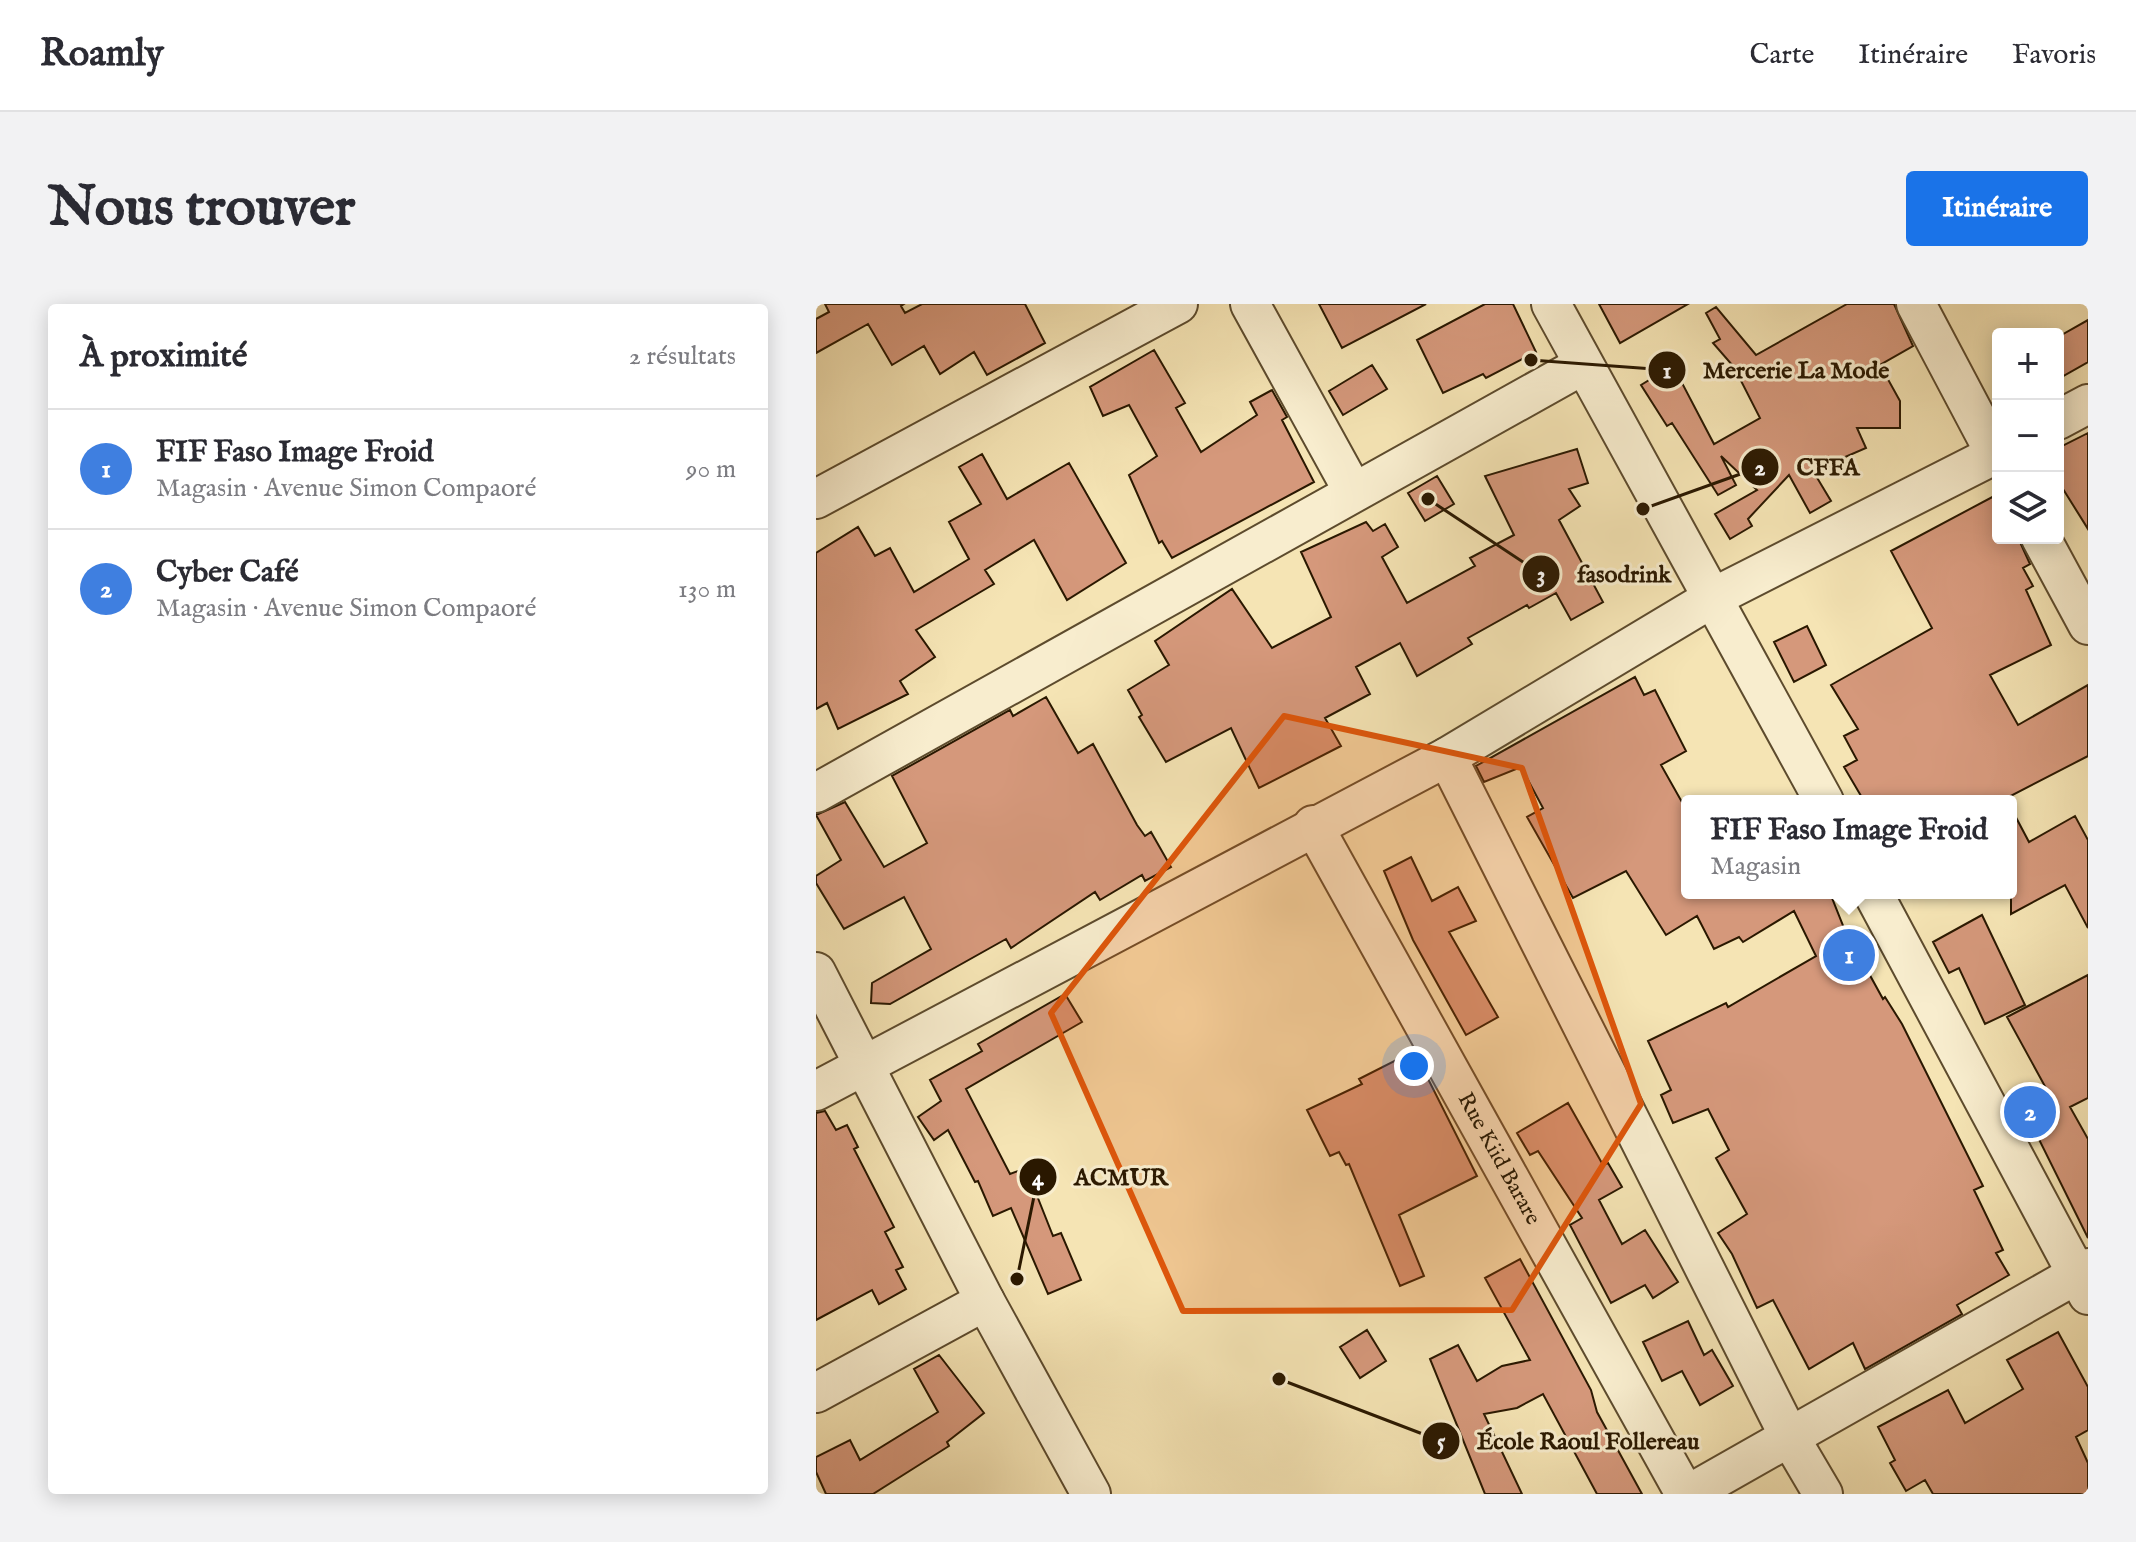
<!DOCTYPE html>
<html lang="fr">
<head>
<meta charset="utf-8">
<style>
	body { margin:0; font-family:"IM FELL English",serif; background:#f2f2f3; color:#2b2b33 }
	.controls { position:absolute; right:24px; top:24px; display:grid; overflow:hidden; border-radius:8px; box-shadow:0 4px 20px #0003 }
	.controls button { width:72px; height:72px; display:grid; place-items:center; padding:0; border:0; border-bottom:2px solid #e1e1e2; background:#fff; color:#2b2b33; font:40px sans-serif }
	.you { position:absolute; left:598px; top:762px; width:28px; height:28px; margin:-20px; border:6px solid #fff; border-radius:50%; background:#1a73e8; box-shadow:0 0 0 12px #1a73e833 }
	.badge { display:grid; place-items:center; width:52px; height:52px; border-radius:50%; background:#1a73e8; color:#fff; font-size:26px; font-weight:700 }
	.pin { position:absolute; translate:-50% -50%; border:4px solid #fff; box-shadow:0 2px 8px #0006 }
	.popup { position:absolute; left:865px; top:491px; width:336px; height:104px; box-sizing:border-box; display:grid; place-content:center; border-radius:8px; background:#fff; filter:drop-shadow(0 2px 6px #0005); font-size:26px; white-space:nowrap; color:#7c7c81 }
	.popup b { font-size:30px; color:#2b2b33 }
	.popup::after { content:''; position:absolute; left:50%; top:100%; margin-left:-16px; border:16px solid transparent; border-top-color:#fff }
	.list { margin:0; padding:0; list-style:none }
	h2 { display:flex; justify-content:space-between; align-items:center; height:104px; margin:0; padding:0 32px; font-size:34px }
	h2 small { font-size:26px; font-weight:400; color:#7c7c81 }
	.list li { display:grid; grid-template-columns:52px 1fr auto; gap:24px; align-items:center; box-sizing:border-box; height:120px; padding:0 32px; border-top:2px solid #e1e1e2 }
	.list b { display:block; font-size:30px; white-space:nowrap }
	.list p { margin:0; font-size:26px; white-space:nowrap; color:#7c7c81 }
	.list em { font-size:26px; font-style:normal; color:#7c7c81 }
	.icon { flex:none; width:44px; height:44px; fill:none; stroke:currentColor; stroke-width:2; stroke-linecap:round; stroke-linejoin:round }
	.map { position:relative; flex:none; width:1272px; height:1190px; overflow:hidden; border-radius:8px }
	header { display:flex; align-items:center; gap:48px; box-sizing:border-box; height:112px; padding:0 40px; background:#fff; border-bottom:2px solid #e1e1e2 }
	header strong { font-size:38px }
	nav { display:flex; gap:44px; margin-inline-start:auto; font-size:28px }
	.intro { display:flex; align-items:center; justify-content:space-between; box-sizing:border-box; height:192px; padding:0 48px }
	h1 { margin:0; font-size:56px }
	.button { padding:20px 36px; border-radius:8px; background:#1a73e8; color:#fff; font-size:28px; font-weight:700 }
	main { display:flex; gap:48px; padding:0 48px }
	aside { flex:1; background:#fff; border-radius:8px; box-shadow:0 4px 20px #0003 }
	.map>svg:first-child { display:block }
	.building { fill:#d5987b; stroke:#2a1800; stroke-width:2 }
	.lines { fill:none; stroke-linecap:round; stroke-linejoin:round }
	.minor-casing { stroke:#5d4b2d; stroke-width:42 }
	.minor { stroke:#f8edce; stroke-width:38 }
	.marked { fill:#de560b; fill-opacity:0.2; stroke:#de560b; stroke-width:6; stroke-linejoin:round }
	.labels { text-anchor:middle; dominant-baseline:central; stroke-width:6; stroke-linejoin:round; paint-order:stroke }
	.street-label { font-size:22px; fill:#2a1800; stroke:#f8edce }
	.leader { fill:none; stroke:#2a1800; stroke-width:3 }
	.callout-dot { fill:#2a1800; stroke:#f8edce; stroke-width:3 }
	.mark-label { font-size:24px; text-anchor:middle; font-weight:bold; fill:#fff }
	.callout-label { font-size:24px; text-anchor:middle; font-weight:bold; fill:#2a1800; stroke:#f8edce; stroke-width:6; stroke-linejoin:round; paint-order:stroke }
</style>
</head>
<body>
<header>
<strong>Roamly</strong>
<nav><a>Carte</a><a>Itinéraire</a><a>Favoris</a></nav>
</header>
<div class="intro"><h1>Nous trouver</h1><a class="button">Itinéraire</a></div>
<main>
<aside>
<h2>À proximité<small>2 résultats</small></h2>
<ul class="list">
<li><span class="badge" style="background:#3f7fe0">1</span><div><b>FIF Faso Image Froid</b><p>Magasin · Avenue Simon Compaoré</p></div><em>90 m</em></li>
<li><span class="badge" style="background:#3f7fe0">2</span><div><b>Cyber Café</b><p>Magasin · Avenue Simon Compaoré</p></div><em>130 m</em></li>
</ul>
</aside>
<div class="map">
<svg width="1272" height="1190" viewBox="0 0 1272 1190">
	<rect width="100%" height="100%" fill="#f5e4b4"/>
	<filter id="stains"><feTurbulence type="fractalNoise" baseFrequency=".0025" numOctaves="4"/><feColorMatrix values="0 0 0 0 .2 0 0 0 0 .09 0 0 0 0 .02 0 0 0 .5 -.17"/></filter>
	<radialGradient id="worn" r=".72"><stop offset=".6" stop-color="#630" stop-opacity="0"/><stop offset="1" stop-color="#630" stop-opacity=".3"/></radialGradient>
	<path class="building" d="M9,0h79l-3,2 4,7 17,-9h103l20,39 -58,32 -13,-23 -34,22 -16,-28 -32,19 -24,-41 -52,29v-34l13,-7z
		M503,0h107l-84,44z
		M669,0h28l23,48 -50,26 -3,-4 -40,19 -26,-53z
		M783,0h89l-68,39z
		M1031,0h47l19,42 -33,19 20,36v27h-43l9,20 -37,16 3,4 -16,8 15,25 -21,12 -21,-38 -41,44 4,7 -22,13 -15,-25 42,-24 -36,-34 15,29 -18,10 -46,-72 -5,3 -26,-41 23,-14 8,15 9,-5 33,63 46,-26 -26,-51 -21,-24 7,-4 -14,-26 10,-6 40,48z
		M1272,16v42l-30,17v-42z
		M338,46l31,53 -9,5 25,44 56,-37 -7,-13 22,-12 15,27 -5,3 32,62 -142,76 -10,-17 -3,2 -30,-68 28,-19 -28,-51 -26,11 -13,-29z
		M556,61l15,24 -44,26 -14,-24z
		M1272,129v96l-30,-48v-33z
		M761,145l11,34 -19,6 11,17 -21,14 44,82 -32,18 -15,-27 -27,15 -2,-3 -59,33 4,6 -55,32 -17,-33 -44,24 14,27 -45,24 16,28 -82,42 -28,-60 -65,34 -27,-45 3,-2 -14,-25 41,-25 -14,-24 77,-52 40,59 59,-31 -30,-65 65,-30 7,9 12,-7 13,23 -16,10 25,46 68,-37 -5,-8 44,-23 -29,-59z
		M166,150l25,45 62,-36 57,100 -59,37 -33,-60 -49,30 9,14 -78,46 19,27 -35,24 8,13 -70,35 -11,-26 -11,6v-156l42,-26 17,29 15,-8 24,44 55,-33 -20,-37 32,-18 -22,-37z
		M621,172l17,28 -29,17 -17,-28z
		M1182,190v44h20l2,4 10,22 -7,4 10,18 -7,4 25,55 -61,30 28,50 70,-40v71l-87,45h-137l-20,-34 13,-7 -13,-24 14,-7 -27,-44 101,-57 -41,-77z
		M991,322l19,39 -32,17 -20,-40z
		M819,373l9,18 11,-5 31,61 -25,14 26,46v82h143l14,35 39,71 2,-2 17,27 81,162 -9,4 29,60 -7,3 13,22 -52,30 5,9 -97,55 -12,-26 -44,26 -36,-69 -16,8 -25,-54 -14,-21 29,-19 -31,-56 13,-8 -21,-41 -35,14 -12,-28 10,-5 -23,-49 78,-38 2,4 88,-51 -22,-45 -51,31 -4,-5 -25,12 -17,-33 -31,19 -40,-64 -53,27 -46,-81 16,-9 -22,-41 -37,15 -8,-16z
		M230,393l32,56 15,-9 44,81 8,11 6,-4 20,35 -26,14 -3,-6 -42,25 -5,-8 -84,56 -5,-9 -116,65 -19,-1 1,-20 59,-34 -27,-52 -60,32 -28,-46v-7l25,-16 -25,-45 29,-13 39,65 43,-24 -35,-67 118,-66 3,6z
		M1195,504l18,34 46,-26 13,24v88l-23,-43 -54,29z
		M595,553l21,44 26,-14 18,34 -27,11 49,85 -32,18 -53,-95 -29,-69z
		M1166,611l43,90 -40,19 -26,-56 -10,5 -16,-31z
		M1272,671v123l-18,9 18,32v99l-67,-135 26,-13 -40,-73z
		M249,690l17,28 -116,67 44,85 16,-6 27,68 8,-3 20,47 -33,14 -37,-86 -18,8 -15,-35 -3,1 -27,-52 -14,10 -16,-23 23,-16 -11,-21 52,-29 -4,-7z
		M598,747l63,125 -78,39 25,61 -24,10 -51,-122 -3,1 -7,-13 -9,4 -23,-46 55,-26 -3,-5z
		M752,799l35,62 5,-2 14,24 -23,13 23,44 23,-14 33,52 -25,16 -8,-13 -34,18 -41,-78 12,-7 -44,-67 -8,4 -13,-22z
		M9,807l11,19 11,-5 11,22 -4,2 40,78 -9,5 18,35 -7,3 10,19 -27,15 -7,-14 -56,30v-207z
		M704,955l71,131 6,22 45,82h-45l-54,-100 -26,14 -33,6 38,80h-37l-55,-135 28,-14 19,36 25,-15 28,-6 -45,-82z
		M872,1017l16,34 8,-5 21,36 -33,19 -18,-34 -20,10 -19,-39z
		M551,1026l19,31 -26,17 -20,-31z
		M1242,1028l30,55v43l-12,7 12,26v31h-155l-8,-14 -19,11 -16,-28 5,-3 -17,-33 70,-37 17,33 58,-34 -16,-29z
		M123,1051l45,58 -37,29 2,4 -76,48h-47l-10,-22v-15l34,-17 10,20 78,-48 -24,-43z"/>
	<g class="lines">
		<g class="minor-casing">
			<g id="minor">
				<path d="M434,0l103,187"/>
				<path d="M735,0l273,497"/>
				<path d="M1100,0l82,155"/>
				<path d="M1242,116l30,-16"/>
				<path d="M0,195l362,-195"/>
				<path d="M1225,234l47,87"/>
				<path d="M631,453l343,681 33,56"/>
				<path d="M0,489l767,-428"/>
				<path id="s1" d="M497,521l372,669"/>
				<path d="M1057,589l215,402"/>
				<path d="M0,668l169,329 106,193"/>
				<path d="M0,787l631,-334 267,-160 284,-144"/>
				<path d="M0,1089l169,-92"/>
				<path d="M873,1190l399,-226"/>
			</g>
		</g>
		<use href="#minor" class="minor"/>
	</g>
	<path class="marked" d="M468,412l238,52 119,336 -129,206 -329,1 -132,-298z"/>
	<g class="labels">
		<g class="street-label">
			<text stroke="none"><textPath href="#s1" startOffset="382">Rue Kiid Barare</textPath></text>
		</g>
	</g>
	<path class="leader" d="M715 56L851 66M827 205L944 163M612 195L725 270M201 975L222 873M463 1075L625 1137"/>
	<g class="callout-dot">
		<circle cx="715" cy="56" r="8"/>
		<circle cx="827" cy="205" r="8"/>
		<circle cx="612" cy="195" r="8"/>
		<circle cx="201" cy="975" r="8"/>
		<circle cx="463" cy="1075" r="8"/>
		<circle cx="851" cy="66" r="20"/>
		<circle cx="944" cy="163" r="20"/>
		<circle cx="725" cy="270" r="20"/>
		<circle cx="222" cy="873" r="20"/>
		<circle cx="625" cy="1137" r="20"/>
	</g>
	<g class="mark-label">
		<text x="851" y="74">1</text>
		<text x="944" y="171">2</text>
		<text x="725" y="278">3</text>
		<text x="222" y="881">4</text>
		<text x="625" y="1145">5</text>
	</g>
	<g class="callout-label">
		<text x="980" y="74">Mercerie La Mode</text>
		<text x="1012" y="171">CFFA</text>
		<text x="808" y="278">fasodrink</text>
		<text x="305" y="881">ACMUR</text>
		<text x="772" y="1145">École Raoul Follereau</text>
	</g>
	<rect width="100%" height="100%" filter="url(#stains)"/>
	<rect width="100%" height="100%" fill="url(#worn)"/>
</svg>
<div class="controls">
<button>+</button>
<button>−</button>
<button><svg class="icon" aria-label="layers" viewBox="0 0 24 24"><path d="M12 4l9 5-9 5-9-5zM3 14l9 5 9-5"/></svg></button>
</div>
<div class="you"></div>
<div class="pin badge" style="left:1033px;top:651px;background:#3f7fe0">1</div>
<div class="popup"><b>FIF Faso Image Froid</b>Magasin</div>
<div class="pin badge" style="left:1214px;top:808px;background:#3f7fe0">2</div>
</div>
</main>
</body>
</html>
